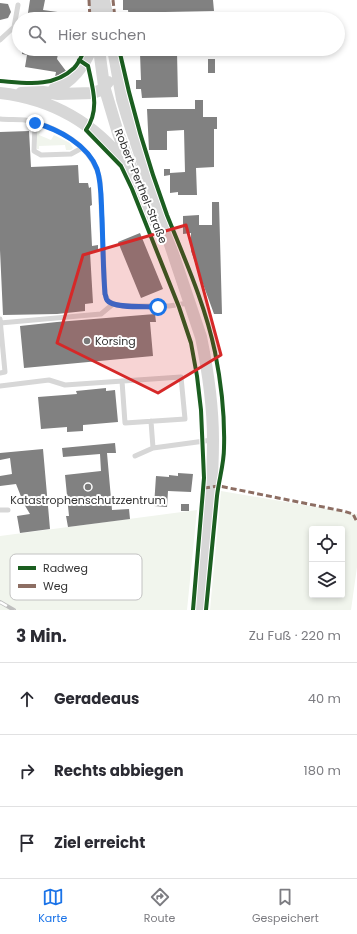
<!DOCTYPE html>
<html lang="de">
<head>
<meta charset="utf-8">
<style>
	body { margin:0; font-family:Poppins,sans-serif; background:#f7f7f7; color:#2b2b33 }
	.controls { position:absolute; right:12px; bottom:12px; display:grid; overflow:hidden; border-radius:4px; box-shadow:0 2px 6px #0003 }
	.controls button { width:36px; height:36px; display:grid; place-items:center; padding:0; border:0; border-bottom:1px solid #e1e1e2; background:#fff; color:#2b2b33; font:20px sans-serif }
	.stop { position:absolute; width:12px; height:12px; margin:-9px; border:3px solid #1a73e8; border-radius:50%; background:#fff }
	.stop.end { background:#1a73e8; border-color:#fff; box-shadow:0 1px 4px #0008 }
	.list { margin:0; padding:0; list-style:none }
	h2 { display:flex; justify-content:space-between; align-items:center; height:52px; margin:0; padding:0 16px; font-size:17px }
	h2 small { font-size:13px; font-weight:400; color:#7c7c81 }
	.list li { display:grid; grid-template-columns:26px 1fr auto; gap:12px; align-items:center; box-sizing:border-box; height:72px; padding:0 16px; border-top:1px solid #e1e1e2 }
	.list b { display:block; font-size:15px; white-space:nowrap }
	.list em { font-size:13px; font-style:normal; color:#7c7c81 }
	.icon { flex:none; width:22px; height:22px; fill:none; stroke:currentColor; stroke-width:2; stroke-linecap:round; stroke-linejoin:round }
	.map { position:relative; flex:none; width:357px; height:610px; overflow:hidden }
	.search { position:absolute; background:#fff; box-shadow:0 2px 6px #0003; left:12px; right:12px; top:12px; height:44px; display:flex; align-items:center; gap:10px; box-sizing:border-box; padding:0 14px; border-radius:22px; color:#7c7c81; font-size:15px }
	.sheet { height:268px; background:#fff }
	nav { display:flex; justify-content:space-around; align-items:center; box-sizing:border-box; height:56px; border-top:1px solid #e1e1e2; background:#fff; font-size:11px; color:#7c7c81 }
	nav a { display:grid; justify-items:center; gap:2px }
	nav .on { color:#1a73e8 }
	.map>svg:first-child { display:block }
	.green { fill:#f1f5ed; fill-rule:evenodd }
	.building { fill:#818181 }
	.lines { fill:none; stroke-linecap:round; stroke-linejoin:round }
	.service { stroke:#d7d7d7; stroke-width:5 }
	.tertiary { stroke:#d7d7d7; stroke-width:12 }
	.rail-casing { stroke:#bebebe; stroke-width:4 }
	.rail { stroke:#fff; stroke-width:2.5; stroke-dasharray:8; stroke-linecap:butt }
	.quiet { stroke:#8d6e63; stroke-width:3; stroke-dasharray:6 3; stroke-linecap:butt }
	.cycleway-casing { stroke:#fff; stroke-width:6 }
	.cycleway { stroke:#1b5e20; stroke-width:4 }
	.route { stroke:#1a73e8; stroke-width:5 }
	.marked { fill:#d62828; fill-opacity:0.2; stroke:#d62828; stroke-width:3; stroke-linejoin:round }
	.poi-dot { fill:#7a7a7a; stroke:#fff; stroke-width:1.5 }
	.labels { text-anchor:middle; dominant-baseline:central; stroke-width:4; stroke-linejoin:round; paint-order:stroke }
	.street-label { font-size:11px; fill:#333; stroke:#fff }
	.poi-label { font-size:11px; fill:#333; stroke:#fff; text-anchor:start }
	.key { fill:#fff; stroke:#c2c2c2; stroke-width:1 }
	.key-label { font-size:11px; fill:#333 }
</style>
</head>
<body>
<div class="map">
<svg width="357" height="610" viewBox="0 0 357 610">
	<rect width="100%" height="100%" fill="#fff"/>
	<path class="green" d="M38,128l3,1 -2,6 12,5 3,-5 16,8 3,5 -2,2h-5l-1,-5 -26,1v3h-2l-1,-20z
		M221,491l136,23v53l-6,43h-141zM312,529h30v66h-30z
		M197,510l-10,100h-187v-74z"/>
	<path class="building" d="M30,0h15l-2,10 22,3 -1,6h-37z
		M123,0h90l1,11 -49,1v7h-36l-1,-9h-5z
		M0,3l8,1 3,8 -3,6 -8,2z
		M22,49h37l-2,10 9,12 -11,6 1,-5 -31,-5 2,-12 -5,-1z
		M177,52l1,45 -36,1 -1,-9h-5v-9h5l-1,-27z
		M208,59h7v14h-7z
		M195,100h8v17h14v12h-3v38l-18,1 1,27h-19v-3l-8,1v-18l-6,1v-7h6v4l15,-1 -1,-42 -17,1v19h-18l-2,-41h48z
		M29,131l2,36 47,-2 1,18h9l1,5 2,-1 1,18 -2,1 2,40 6,-1v7h-8l3,51 -8,1v7l-28,3 -54,1 -3,-65v-118z
		M212,202h7l3,112h-8l-23,-63v-18l-8,1v-18l16,-1v10h13z
		M140,233l23,56 -22,9 -23,-56z
		M155,314l1,8h-6l3,34 -129,12 -4,-42 37,-4z
		M106,388v3l9,-1 3,32 -35,3v6l-16,1v-5l-26,2 -3,-32 39,-3 -1,-3z
		M115,443l1,10h-9l5,57 17,-1 1,10 -62,8 -2,-11h3l-4,-41 36,-4 -1,-17 -37,3 -1,-9z
		M43,449l7,80 -30,4 -3,-17 13,-2 -6,-10 -8,-20 -16,2v-10l12,-2 -2,-16 -10,2v-7z
		M178,473l15,1 -2,18 -23,-1 -1,16 -13,-1 2,-30 13,1v-2l9,1z
		M181,504h8v7h-8z"/>
	<g class="lines">
		<path class="service" d="M0,40l14,-13 4,-22
			M0,119c8,1 17,0 25,1 26,5 60,21 71,48 2,4 3,8 4,12l5,114 3,7 5,3 10,2h46l20,-3
			M35,123l-1,28 7,4 30,-1 11,-6
			M0,319l5,53 -5,1
			M0,323l101,-9 12,-10
			M0,386l49,-6 16,5 116,-8 4,42 -60,4 -3,-42
			M151,421l2,27
			M135,456l18,-8 59,-8
			M0,510h8"/>
		<path class="tertiary" d="M95,0l1,19
			M104,0l4,19
			M99,49l5,37 14,47 16,42 21,47
			M113,49l9,50 5,17 74,221c7,34 12,68 12,103 0,57 -8,114 -13,170
			M54,89c17,-6 31,-24 37,-40
			M0,93c52,6 94,30 126,71
			M21,93l22,-1 15,2 35,-1 8,-3 7,-8"/>
		<g class="rail-casing">
			<path id="rail" d="M0,602l14,8"/>
		</g>
		<use href="#rail" class="rail"/>
		<path class="quiet" d="M89,0l1,19
			M113,0l2,19
			M204,488l15,-2 124,25 10,3 4,8"/>
		<g class="cycleway-casing">
			<path id="cycleway" d="M119,49c12,56 28,112 48,166 18,45 38,89 48,137 6,30 10,64 9,96 0,16 -5,31 -7,48 -4,38 -7,76 -11,114
				M79,60l9,6c5,23 12,44 -2,64l35,36 11,23 47,118 12,36 6,33 4,34 3,68 -11,132
				M0,81c26,2 53,7 74,-13 5,-5 8,-13 11,-19"/>
		</g>
		<use href="#cycleway" class="cycleway"/>
	</g>
	<g class="lines">
		<path class="route" d="M35,123c23,6 53,22 62,46 5,15 4,33 5,49 1,25 1,51 3,76 1,2 1,5 2,6 6,9 41,6 51,7"/>
	</g>
	<path class="marked" d="M186,225l35,130 -63,38 -101,-50 26,-88z"/>
	<g class="poi-dot">
		<circle cx="87" cy="341" r="4"/>
		<circle cx="88" cy="487" r="4"/>
	</g>
	<g class="labels">
		<g class="street-label">
			<text transform="translate(141 186) rotate(68)">Robert-Perthel-Straße</text>
		</g>
		<g class="poi-label">
			<text x="95" y="341">Korsing</text>
			<text x="88" y="500" text-anchor="middle">Katastrophenschutzzentrum</text>
		</g>
	</g>
	<rect x="10" y="554" width="132" height="46" rx="6" class="key"/>
	<rect x="18" y="566" width="18" height="4" fill="#1b5e20"/>
	<rect x="18" y="584" width="18" height="4" fill="#8d6e63"/>
	<g class="key-label">
		<text x="43" y="572">Radweg</text>
		<text x="43" y="590">Weg</text>
	</g>
</svg>
<div class="controls">
<button><svg class="icon" aria-label="locate" viewBox="0 0 24 24"><circle cx="12" cy="12" r="6"/><path d="M12 2v4M12 18v4M2 12h4M18 12h4"/></svg></button>
<button><svg class="icon" aria-label="layers" viewBox="0 0 24 24"><path d="M12 4l9 5-9 5-9-5zM3 14l9 5 9-5"/></svg></button>
</div>
<div class="stop" style="left:158px;top:307px"></div>
<div class="stop end" style="left:35px;top:123px"></div>
<div class="search"><svg class="icon" aria-label="search" viewBox="0 0 24 24"><circle cx="10" cy="10" r="6"/><path d="M15 15l6 6"/></svg>Hier suchen</div>
</div>
<section class="sheet">
<h2>3 Min.<small>Zu Fuß · 220 m</small></h2>
<ul class="list">
<li><svg class="icon" aria-label="ahead" viewBox="0 0 24 24"><path d="M12 20V5M6 11l6-6 6 6"/></svg><div><b>Geradeaus</b></div><em>40 m</em></li>
<li><svg class="icon" aria-label="right" viewBox="0 0 24 24"><path d="M7 20v-9h11M14 6l5 5-5 5"/></svg><div><b>Rechts abbiegen</b></div><em>180 m</em></li>
<li><svg class="icon" aria-label="arrive" viewBox="0 0 24 24"><path d="M6 21V4h12l-3 4 3 4H6"/></svg><div><b>Ziel erreicht</b></div></li>
</ul>
</section>
<nav>
<a class="on"><svg class="icon" aria-label="map" viewBox="0 0 24 24"><path d="M3 6l6-2 6 2 6-2v14l-6 2-6-2-6 2zM9 4v14M15 6v14"/></svg>Karte</a>
<a><svg class="icon" aria-label="directions" viewBox="0 0 24 24"><path d="M12 3l9 9-9 9-9-9zM9 14v-3h6M13 9l2 2-2 2"/></svg>Route</a>
<a><svg class="icon" aria-label="saved" viewBox="0 0 24 24"><path d="M7 4h10v16l-5-4-5 4z"/></svg>Gespeichert</a>
</nav>
</body>
</html>
